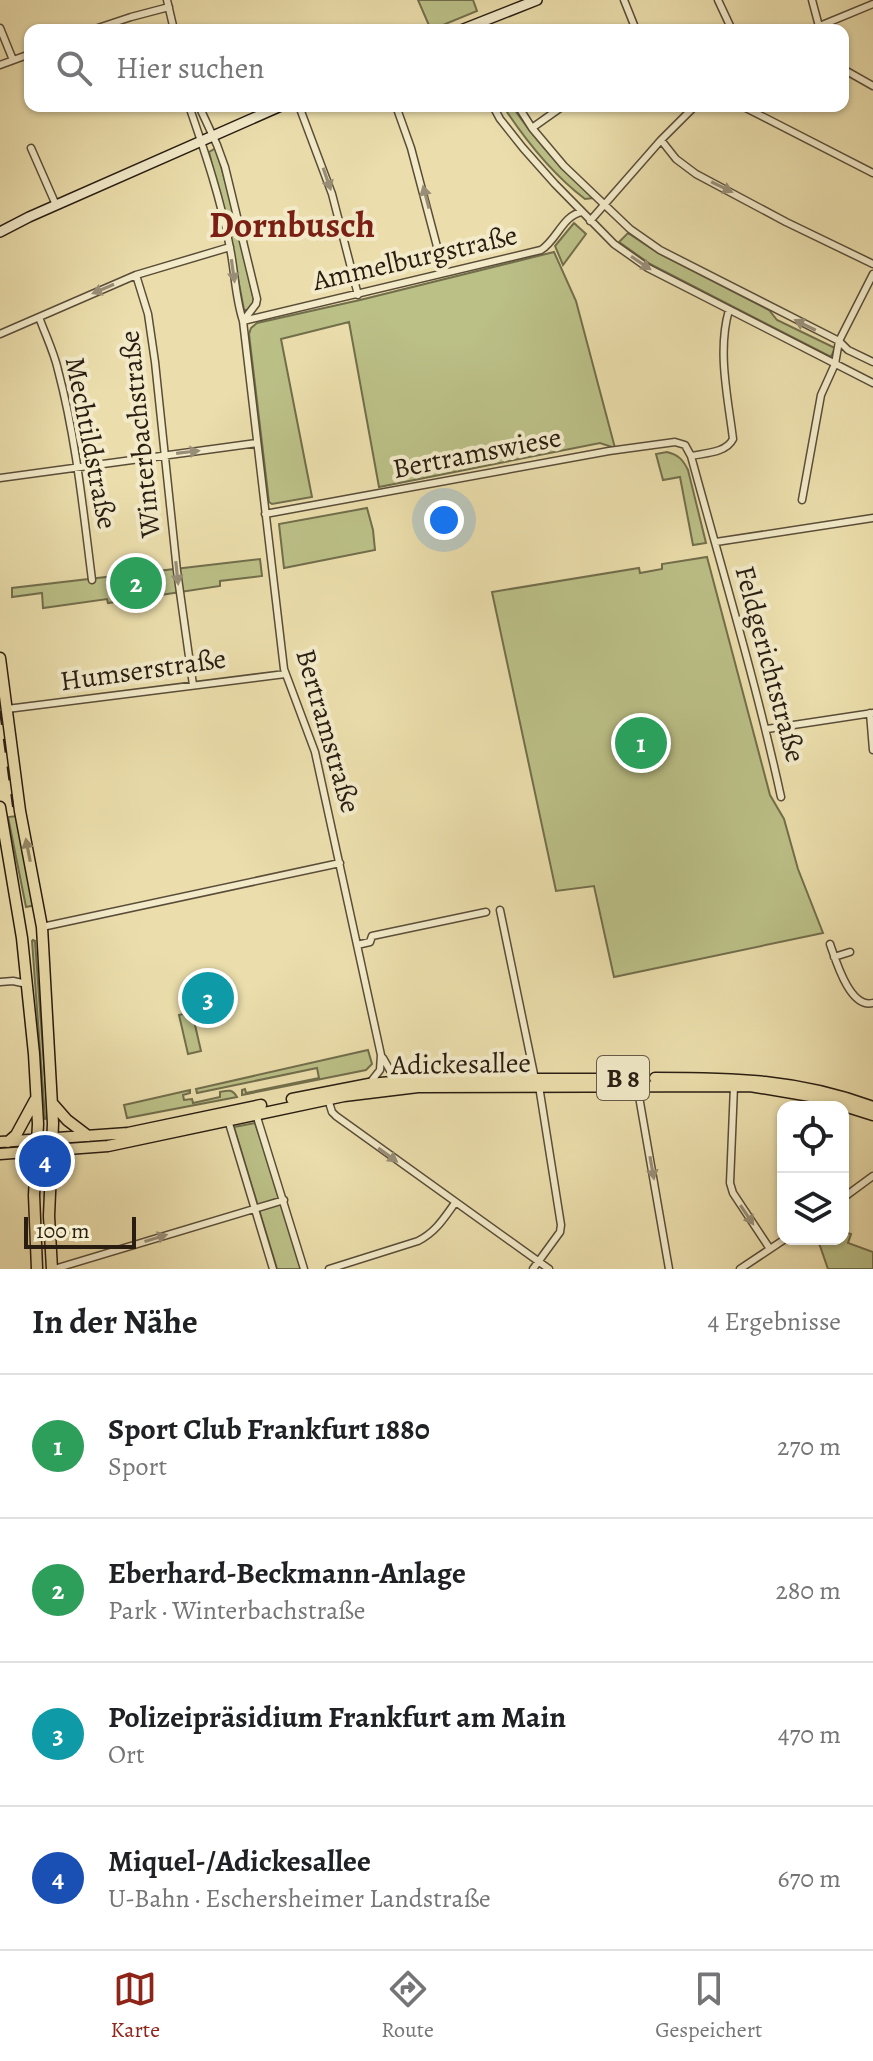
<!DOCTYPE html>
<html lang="de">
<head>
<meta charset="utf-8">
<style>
	body { margin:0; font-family:Alegreya,serif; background:#f6f6f6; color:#202124 }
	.controls { position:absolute; right:24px; bottom:24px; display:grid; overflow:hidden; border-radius:16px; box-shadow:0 2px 6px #0004 }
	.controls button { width:72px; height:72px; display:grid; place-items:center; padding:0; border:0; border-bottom:2px solid #e0e0e0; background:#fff; color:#202124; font:40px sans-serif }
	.scale { position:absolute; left:24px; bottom:20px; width:112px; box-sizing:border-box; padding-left:8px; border:4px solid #291d12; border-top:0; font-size:22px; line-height:28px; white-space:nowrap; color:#291d12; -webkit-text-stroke:6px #f2eac9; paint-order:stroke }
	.you { position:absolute; left:444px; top:520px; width:28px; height:28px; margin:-20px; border:6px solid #fff; border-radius:50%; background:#1a73e8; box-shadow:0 0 0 12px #1a73e833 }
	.badge { display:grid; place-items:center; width:52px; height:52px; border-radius:50%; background:#8f2418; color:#fff; font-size:26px; font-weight:700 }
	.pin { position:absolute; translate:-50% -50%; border:4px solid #fff; box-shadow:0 2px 8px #0006 }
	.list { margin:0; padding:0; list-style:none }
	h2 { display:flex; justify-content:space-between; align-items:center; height:104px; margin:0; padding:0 32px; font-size:34px }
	h2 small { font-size:26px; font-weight:400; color:#757577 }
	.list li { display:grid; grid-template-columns:52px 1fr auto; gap:24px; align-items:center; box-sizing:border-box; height:144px; padding:0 32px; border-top:2px solid #e0e0e0 }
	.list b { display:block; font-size:30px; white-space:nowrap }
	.list p { margin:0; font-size:26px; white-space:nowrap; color:#757577 }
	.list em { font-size:26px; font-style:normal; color:#757577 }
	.icon { flex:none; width:44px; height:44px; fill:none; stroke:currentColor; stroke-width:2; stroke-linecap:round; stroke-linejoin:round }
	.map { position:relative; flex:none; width:873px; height:1269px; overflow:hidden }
	.search { position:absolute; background:#fff; box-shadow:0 2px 6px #0004; left:24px; right:24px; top:24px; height:88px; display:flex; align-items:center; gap:20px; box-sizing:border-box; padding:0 28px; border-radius:16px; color:#757577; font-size:30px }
	.sheet { height:680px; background:#fff }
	nav { display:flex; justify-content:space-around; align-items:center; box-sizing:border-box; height:112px; border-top:2px solid #e0e0e0; background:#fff; font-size:22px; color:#757577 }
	nav a { display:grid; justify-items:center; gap:4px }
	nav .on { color:#8f2418 }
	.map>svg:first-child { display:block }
	.green { fill:#bbc087; stroke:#726e4c; stroke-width:2 }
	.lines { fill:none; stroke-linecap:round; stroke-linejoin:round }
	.street-casing { stroke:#5a4d38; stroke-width:9 }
	.secondary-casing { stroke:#291d12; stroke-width:12 }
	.primary-casing { stroke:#291d12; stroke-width:13 }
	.street { stroke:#f2eac9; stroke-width:6 }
	.secondary { stroke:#f2eac9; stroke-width:9 }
	.primary { stroke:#ebdeac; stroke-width:10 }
	.rail { stroke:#291d12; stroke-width:2; stroke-dasharray:14 14; stroke-linecap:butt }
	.oneway { fill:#988e77 }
	.oneway2 { fill:#948767 }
	.labels { text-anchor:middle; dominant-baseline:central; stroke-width:8; stroke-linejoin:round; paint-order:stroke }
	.shield { fill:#f2eac9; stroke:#655a49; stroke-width:2 }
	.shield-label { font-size:26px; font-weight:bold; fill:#291d12 }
	.street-label { font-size:28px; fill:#291d12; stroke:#f2eac9 }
	.district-label { font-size:36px; font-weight:bold; fill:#7a1f14; stroke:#f2eac9 }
</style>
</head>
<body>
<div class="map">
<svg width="873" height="1269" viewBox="0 0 873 1269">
	<rect width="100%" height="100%" fill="#ebdeac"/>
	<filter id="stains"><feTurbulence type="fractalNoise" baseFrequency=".0025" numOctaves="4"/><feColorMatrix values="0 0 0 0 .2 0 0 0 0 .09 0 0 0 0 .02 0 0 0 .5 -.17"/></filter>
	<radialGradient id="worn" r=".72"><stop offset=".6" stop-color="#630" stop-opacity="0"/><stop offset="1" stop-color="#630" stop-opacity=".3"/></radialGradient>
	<path class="green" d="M418,0h55l4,11 -46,19z
		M503,106h9c26,38 49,62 82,92l-9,1c-33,-25 -59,-58 -82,-93z
		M216,148l23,84 15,69 -6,9h-4l-12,-63 -23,-95z
		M574,223l12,11 -23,31 -8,-19z
		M628,233l30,20 111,57 8,10 58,28 -4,9 -181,-93 -31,-22z
		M554,252l22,49 39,147 -15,-5 -221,44 -30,-165 -68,17 31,158 -40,7 -3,-2 -20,-168 2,-6 6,-5 103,-23z
		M667,452c12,3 16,8 21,18l18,73 -13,2 -13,-68 -17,3 -7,-26z
		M367,508l6,22 2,20 -91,18 -5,-44z
		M707,557l63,238 14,24 14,50 25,64 -209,44 -20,-91 -38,5 -64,-299 147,-24 1,5 22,-4v-5z
		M260,559l2,17 -42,5v5l-112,17 -1,-4 -64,9 -1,-15 -30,4v-9z
		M17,816l19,89 -10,2 -18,-90z
		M33,940l2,1 13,177 -3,1 -13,-178z
		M192,1012l9,39 -13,3 -9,-39z
		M368,1050l4,14 -6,6 -124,25v-5l3,-1 1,4 73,-15 -2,-10 -120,25 -1,-4z
		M190,1090v3l-7,2 1,5 8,-1 1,4 27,-6v-5c9,-2 12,-3 17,5l-110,21 -3,-13z
		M255,1123l50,146h-28l-43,-142z
		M843,1231l8,3 -3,9 25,9v17h-45l-8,-23 -4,-7h27z"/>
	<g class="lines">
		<g class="street-casing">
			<path id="street" d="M167,0l7,30
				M624,0l12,30
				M718,0l14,30
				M812,0l8,30
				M0,28l13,32
				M92,30l39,-13 38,-10
				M810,30l63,-26
				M0,65l30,-11
				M843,69l30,17
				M189,106c16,46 32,94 41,142 5,24 5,49 13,73l41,348 31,83 66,303 -1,15 -11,14
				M199,106l18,39 8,22 32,132 -1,5 -13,17
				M299,106l33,88 26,101
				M396,106l15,42 33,125
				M493,106l7,13 23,29 32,36 59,60 34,24 225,115
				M518,106l14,22 32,38 66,63 30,21 179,91 9,9 25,12
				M742,106l131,67
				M532,128l31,-22
				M661,140l15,19 20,15 90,48 87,42
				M31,148l25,57
				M590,221l71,-81 34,-34
				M136,275l12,39 7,48 22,209 16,114
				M39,317c6,17 15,35 19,53 18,68 25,139 34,210
				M243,321l298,-71c16,-10 22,-35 41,-38
				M0,334l136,-59 94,-28
				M691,456c14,-3 35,-3 42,-17 -5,-41 -16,-88 -4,-129
				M0,478l257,-35
				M802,500l19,-105 14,-31 4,-23 34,-67
				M265,514l344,-63 66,-9 10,3 6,11c31,114 65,226 90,341
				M716,542l157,-24
				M7,709l278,-35
				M870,713l3,37
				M767,729l106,-16
				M500,910l35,169
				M42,927l298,-64
				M830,944c6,17 20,65 43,59
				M357,945l13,-3 2,-6 114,-24
				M834,957l16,-5
				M0,982l13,-1 14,3
				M383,1058l13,23
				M637,1085l32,184
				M734,1086l-4,97 3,10 37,56
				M328,1099l4,13 4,4 213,153
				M256,1114l48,155
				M228,1120l45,149
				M843,1198l30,-22
				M54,1269l230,-69
				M329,1269l89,-28c18,-9 26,-23 37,-38
				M533,1269l27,-37 1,-7 -22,-139
				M740,1269l45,-30"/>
		</g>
		<g class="secondary-casing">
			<path id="secondary" d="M461,30l76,-30
				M0,232l29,-15 252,-111"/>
		</g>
		<g class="primary-casing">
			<path id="primary" d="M0,658l20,153 22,116 11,196 -4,93 3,53
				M0,807l22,131 12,116 4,70 -4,71 3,74
				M655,1078c79,0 142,1 218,29
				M292,1099l77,-15 57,-5h185
				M53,1104l14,16 21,16
				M0,1142l128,-9 133,-28
				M8,1142l8,-7 19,-35
				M0,1154l108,-8 236,-50 74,-9 332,-1 66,11 57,18"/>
		</g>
		<use href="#street" class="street"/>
		<use href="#secondary" class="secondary"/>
		<use href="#primary" class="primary"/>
		<path class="rail" d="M0,711l13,96"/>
	</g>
	<defs><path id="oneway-solid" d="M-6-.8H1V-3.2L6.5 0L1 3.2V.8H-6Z" transform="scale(2)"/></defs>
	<g class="oneway">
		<use href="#oneway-solid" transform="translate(327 179) rotate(71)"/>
		<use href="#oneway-solid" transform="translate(722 187) rotate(26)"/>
		<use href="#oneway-solid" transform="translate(426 197) rotate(-105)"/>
		<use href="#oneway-solid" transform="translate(641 263) rotate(34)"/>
		<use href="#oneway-solid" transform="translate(233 271) rotate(82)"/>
		<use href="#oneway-solid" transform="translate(103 289) rotate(157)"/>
		<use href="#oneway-solid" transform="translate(805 325) rotate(-154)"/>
		<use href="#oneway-solid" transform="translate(188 452) rotate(-7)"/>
		<use href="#oneway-solid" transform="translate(177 573) rotate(84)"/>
		<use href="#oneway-solid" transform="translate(388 1155) rotate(36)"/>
		<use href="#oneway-solid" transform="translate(652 1168) rotate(80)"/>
		<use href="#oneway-solid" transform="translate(747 1215) rotate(56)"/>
		<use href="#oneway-solid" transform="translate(156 1238) rotate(-17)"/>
	</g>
	<use class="oneway2" href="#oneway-solid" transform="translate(28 850) rotate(-101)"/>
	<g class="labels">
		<rect class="shield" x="597" y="1056" width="52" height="44" rx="6"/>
		<g class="shield-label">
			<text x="623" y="1078">B 8</text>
		</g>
		<g class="street-label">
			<text transform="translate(415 258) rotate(-13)">Ammelburgstraße</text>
			<text transform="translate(140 434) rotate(-96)">Winterbachstraße</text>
			<text transform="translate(91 443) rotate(79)">Mechtildstraße</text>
			<text transform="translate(477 453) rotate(-11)">Bertramswiese</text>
			<text transform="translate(770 664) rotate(75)">Feldgerichtstraße</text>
			<text transform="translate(143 670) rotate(-8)">Humserstraße</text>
			<text transform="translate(328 731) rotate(74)">Bertramstraße</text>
			<text transform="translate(461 1064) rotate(-1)">Adickesallee</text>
		</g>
		<g class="district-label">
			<text x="292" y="224">Dornbusch</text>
		</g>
	</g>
	<rect width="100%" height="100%" filter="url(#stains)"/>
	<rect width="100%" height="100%" fill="url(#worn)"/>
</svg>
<div class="controls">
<button><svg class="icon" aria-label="locate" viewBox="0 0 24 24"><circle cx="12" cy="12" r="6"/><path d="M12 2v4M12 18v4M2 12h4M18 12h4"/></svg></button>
<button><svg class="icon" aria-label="layers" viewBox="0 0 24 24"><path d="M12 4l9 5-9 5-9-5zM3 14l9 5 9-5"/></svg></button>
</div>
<div class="scale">100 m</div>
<div class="you"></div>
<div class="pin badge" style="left:641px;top:743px;background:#2e9e5b">1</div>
<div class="pin badge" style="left:136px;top:583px;background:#2e9e5b">2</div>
<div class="pin badge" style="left:208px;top:998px;background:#0f9aa8">3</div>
<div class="pin badge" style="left:45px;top:1161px;background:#1a4fb4">4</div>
<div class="search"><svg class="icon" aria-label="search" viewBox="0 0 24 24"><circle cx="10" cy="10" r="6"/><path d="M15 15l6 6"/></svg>Hier suchen</div>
</div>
<section class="sheet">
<h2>In der Nähe<small>4 Ergebnisse</small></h2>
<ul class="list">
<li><span class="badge" style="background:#2e9e5b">1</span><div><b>Sport Club Frankfurt 1880</b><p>Sport</p></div><em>270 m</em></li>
<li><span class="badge" style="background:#2e9e5b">2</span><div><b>Eberhard-Beckmann-Anlage</b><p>Park · Winterbachstraße</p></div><em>280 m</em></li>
<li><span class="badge" style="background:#0f9aa8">3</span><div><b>Polizeipräsidium Frankfurt am Main</b><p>Ort</p></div><em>470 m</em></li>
<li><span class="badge" style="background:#1a4fb4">4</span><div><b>Miquel-/Adickesallee</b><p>U-Bahn · Eschersheimer Landstraße</p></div><em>670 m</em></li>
</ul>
</section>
<nav>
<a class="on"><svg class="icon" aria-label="map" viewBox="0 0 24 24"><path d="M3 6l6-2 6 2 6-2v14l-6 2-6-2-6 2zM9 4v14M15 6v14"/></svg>Karte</a>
<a><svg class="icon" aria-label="directions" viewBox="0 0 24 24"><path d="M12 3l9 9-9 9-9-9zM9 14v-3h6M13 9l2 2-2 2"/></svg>Route</a>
<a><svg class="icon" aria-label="saved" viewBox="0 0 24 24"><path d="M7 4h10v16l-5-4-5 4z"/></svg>Gespeichert</a>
</nav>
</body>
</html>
